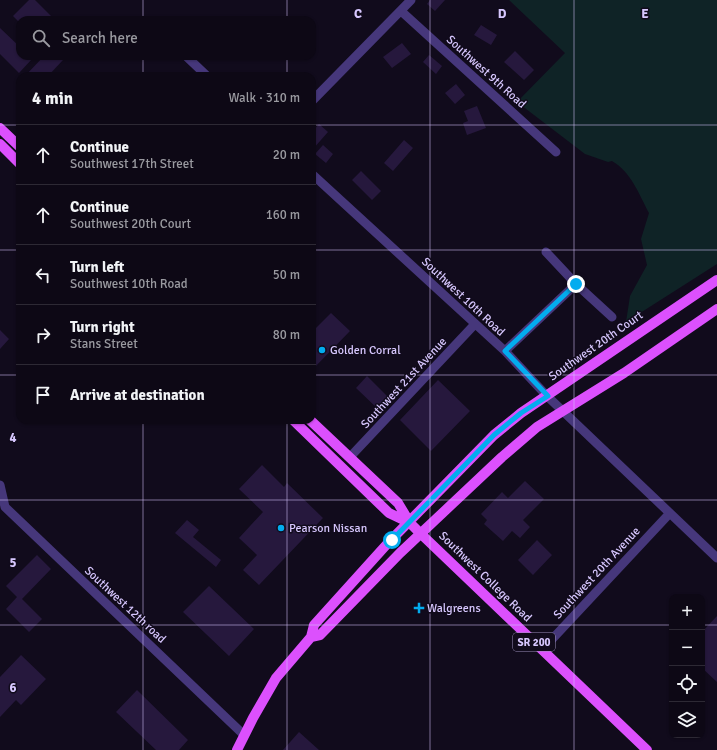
<!DOCTYPE html>
<html lang="en">
<head>
<meta charset="utf-8">
<style>
	body { margin:0; font-family:Signika,sans-serif; background:#16111e; color:#f1f3f6 }
	.controls { position:absolute; right:12px; bottom:12px; display:grid; overflow:hidden; border-radius:8px; box-shadow:0 1px 3px #0004 }
	.controls button { width:36px; height:36px; display:grid; place-items:center; padding:0; border:0; border-bottom:1px solid #2d2934; background:#0d0815; color:#f1f3f6; font:20px sans-serif }
	.stop { position:absolute; width:12px; height:12px; margin:-9px; border:3px solid #03acef; border-radius:50%; background:#fff }
	.stop.end { background:#03acef; border-color:#fff; box-shadow:0 1px 4px #0008 }
	.list { margin:0; padding:0; list-style:none }
	h2 { display:flex; justify-content:space-between; align-items:center; height:52px; margin:0; padding:0 16px; font-size:17px }
	h2 small { font-size:13px; font-weight:400; color:#9a9aa0 }
	.list li { display:grid; grid-template-columns:26px 1fr auto; gap:12px; align-items:center; box-sizing:border-box; height:60px; padding:0 16px; border-top:1px solid #2d2934 }
	.list b { display:block; font-size:15px; white-space:nowrap }
	.list p { margin:0; font-size:13px; white-space:nowrap; color:#9a9aa0 }
	.list em { font-size:13px; font-style:normal; color:#9a9aa0 }
	.icon { flex:none; width:22px; height:22px; fill:none; stroke:currentColor; stroke-width:2; stroke-linecap:round; stroke-linejoin:round }
	.map { position:relative; flex:none; width:717px; height:750px; overflow:hidden }
	.search { position:absolute; background:#0d0815; box-shadow:0 1px 3px #0004; left:16px; top:16px; width:300px; height:44px; display:flex; align-items:center; gap:10px; box-sizing:border-box; padding:0 14px; border-radius:12px; color:#9a9aa0; font-size:15px }
	.panel { position:absolute; background:#0d0815; box-shadow:0 1px 3px #0004; left:16px; top:72px; width:300px; height:352px; border-radius:12px }
	.map>svg:first-child { display:block }
	.green { fill:#0f2326 }
	.building { fill:#26183d }
	.lines { fill:none; stroke-linecap:round; stroke-linejoin:round }
	.minor { stroke:#46377b; stroke-width:9 }
	.major { stroke:#dc50fd; stroke-width:10 }
	.route { stroke:#03acef; stroke-width:5 }
	.grid { fill:none; stroke:#d7c7fe; stroke-width:1; stroke-opacity:0.55 }
	.poi-dot { fill:#03acef; stroke:#110b1c; stroke-width:1.5 }
	.labels { text-anchor:middle; dominant-baseline:central; stroke-width:3; stroke-linejoin:round; paint-order:stroke }
	.shield { fill:#110b1c; stroke:#9c8fba; stroke-width:1 }
	.shield-label { font-size:11px; font-weight:bold; fill:#d7c7fe }
	.street-label { font-size:12px; fill:#d7c7fe; stroke:#110b1c }
	.poi-label { font-size:12px; fill:#d7c7fe; stroke:#110b1c; text-anchor:start }
	.grid-label { font-size:13px; text-anchor:middle; font-weight:bold; fill:#d7c7fe; stroke:#110b1c; stroke-width:3; stroke-linejoin:round; paint-order:stroke }
</style>
</head>
<body>
<div class="map">
<svg width="717" height="750" viewBox="0 0 717 750">
	<rect width="100%" height="100%" fill="#110b1c"/>
	<path class="green" d="M509,0h208v264l-91,58 4,-26 17,-31 -6,-26 8,-26c-10,-19 -18,-41 -37,-52l-4,1 -23,-8 -68,-52 48,-49z"/>
	<path class="building" d="M29,0h6l20,20h-35v3l-7,-7z
		M430,0h15l-10,11 -8,-7z
		M481,25l16,10 -6,10 -17,-10z
		M0,28l20,19v9h9l3,3 -13,14 -19,-19z
		M402,43l9,11 -19,14 -9,-11z
		M515,51l19,19 -10,10 -20,-18z
		M429,55l13,11 -6,8 -13,-12z
		M44,56h15l4,4 -15,16h-23z
		M81,72l4,4h-8z
		M20,82v7l-4,-3z
		M456,84l9,11 -10,9 -10,-11z
		M477,106l9,22 -19,7 -4,-12 5,-2 -4,-10z
		M319,124l9,8 -15,17 -1,-17z
		M404,140l9,8 -20,23 -9,-8z
		M323,145l10,9 -7,9 -11,-9z
		M361,171l20,20 -9,9 -20,-20z
		M331,313l19,18 -37,38 -1,-1v-36z
		M0,330l9,9 -9,10z
		M367,376l23,23 -11,11 -23,-22z
		M438,380l32,31 -39,40 -31,-31z
		M262,465l22,22 3,-4 36,35 -64,67 -16,-15 14,-15 -18,-17 24,-26 -24,-23z
		M525,481l19,18 -21,21 7,7 -10,11 -8,-7 -9,10 -19,-17 3,-4 -6,-6 21,-22 6,6z
		M187,520l12,10 -6,7 28,23 -5,7 -41,-34z
		M537,540l15,15 -19,20 -15,-15z
		M37,555l14,14 -29,30 20,20 -13,13 -23,-23 11,-12 -11,-11z
		M209,586l45,43 -25,27 -46,-44z
		M717,616v66l-15,-14v-36z
		M21,655l25,24 -25,26 -5,-5 -16,17v-40z
		M137,690l51,50 -9,10h-23l-40,-38z
		M299,732l20,18h-36z"/>
	<g class="lines">
		<path class="minor" d="M401,11l155,141
			M187,57l20,19
			M312,101l99,-101
			M312,174l193,177 42,45 170,162
			M546,252l30,32 36,33
			M505,351l71,-67
			M350,457l125,-133
			M0,485l5,22 239,228
			M542,650l128,-137"/>
		<path class="major" d="M0,128l20,19
			M0,144l20,20
			M293,420l96,93 21,10
			M310,420l88,83 12,20 11,11 226,216
			M311,637l9,-2 80,-82 102,-96 35,-30 87,-54 93,-64
			M237,750l16,-32 23,-40 35,-41 3,-12 74,-82 106,-108 27,-22 196,-133"/>
	</g>
	<g class="lines">
		<path class="route" d="M392,540l102,-105 27,-22 27,-17 -43,-45 71,-67"/>
	</g>
	<path class="grid" d="M143,0v20M287,0v20M430,0v750M574,0v750M143,56v20M287,56v20M0,125h20M312,125h405M0,250h20M312,250h405M0,375h20M312,375h405M143,420v330M287,420v330M0,500h717M0,625h672M702,625h15"/>
	<g class="poi-dot">
		<circle cx="322" cy="350" r="4"/>
		<circle cx="281" cy="528" r="4"/>
		<path d="M417 602h4v4h4v4h-4v4h-4v-4h-4v-4h4z"/>
	</g>
	<g class="labels">
		<rect class="shield" x="513" y="633" width="42" height="18" rx="3"/>
		<g class="shield-label">
			<text x="534" y="642">SR 200</text>
		</g>
		<g class="street-label">
			<text transform="translate(486 72) rotate(42)">Southwest 9th Road</text>
			<text transform="translate(463 297) rotate(43)">Southwest 10th Road</text>
			<text transform="translate(596 346) rotate(-35)">Southwest 20th Court</text>
			<text transform="translate(404 383) rotate(-47)">Southwest 21st Avenue</text>
			<text transform="translate(597 573) rotate(-47)">Southwest 20th Avenue</text>
			<text transform="translate(485 577) rotate(44)">Southwest College Road</text>
			<text transform="translate(125 605) rotate(43)">Southwest 12th road</text>
		</g>
		<g class="poi-label">
			<text x="330" y="350">Golden Corral</text>
			<text x="289" y="528">Pearson Nissan</text>
			<text x="427" y="608">Walgreens</text>
		</g>
	</g>
	<g class="grid-label">
		<text x="358" y="18">C</text>
		<text x="502" y="18">D</text>
		<text x="645" y="18">E</text>
		<text x="13" y="442">4</text>
		<text x="13" y="567">5</text>
		<text x="13" y="692">6</text>
	</g>
</svg>
<div class="controls">
<button>+</button>
<button>−</button>
<button><svg class="icon" aria-label="locate" viewBox="0 0 24 24"><circle cx="12" cy="12" r="6"/><path d="M12 2v4M12 18v4M2 12h4M18 12h4"/></svg></button>
<button><svg class="icon" aria-label="layers" viewBox="0 0 24 24"><path d="M12 4l9 5-9 5-9-5zM3 14l9 5 9-5"/></svg></button>
</div>
<div class="stop" style="left:392px;top:540px"></div>
<div class="stop end" style="left:576px;top:284px"></div>
<div class="search"><svg class="icon" aria-label="search" viewBox="0 0 24 24"><circle cx="10" cy="10" r="6"/><path d="M15 15l6 6"/></svg>Search here</div>
<section class="panel">
<h2>4 min<small>Walk · 310 m</small></h2>
<ul class="list">
<li><svg class="icon" aria-label="ahead" viewBox="0 0 24 24"><path d="M12 20V5M6 11l6-6 6 6"/></svg><div><b>Continue</b><p>Southwest 17th Street</p></div><em>20 m</em></li>
<li><svg class="icon" aria-label="ahead" viewBox="0 0 24 24"><path d="M12 20V5M6 11l6-6 6 6"/></svg><div><b>Continue</b><p>Southwest 20th Court</p></div><em>160 m</em></li>
<li><svg class="icon" aria-label="left" viewBox="0 0 24 24"><path d="M17 20v-9H6M10 6l-5 5 5 5"/></svg><div><b>Turn left</b><p>Southwest 10th Road</p></div><em>50 m</em></li>
<li><svg class="icon" aria-label="right" viewBox="0 0 24 24"><path d="M7 20v-9h11M14 6l5 5-5 5"/></svg><div><b>Turn right</b><p>Stans Street</p></div><em>80 m</em></li>
<li><svg class="icon" aria-label="arrive" viewBox="0 0 24 24"><path d="M6 21V4h12l-3 4 3 4H6"/></svg><div><b>Arrive at destination</b></div></li>
</ul>
</section>
</div>
</body>
</html>
